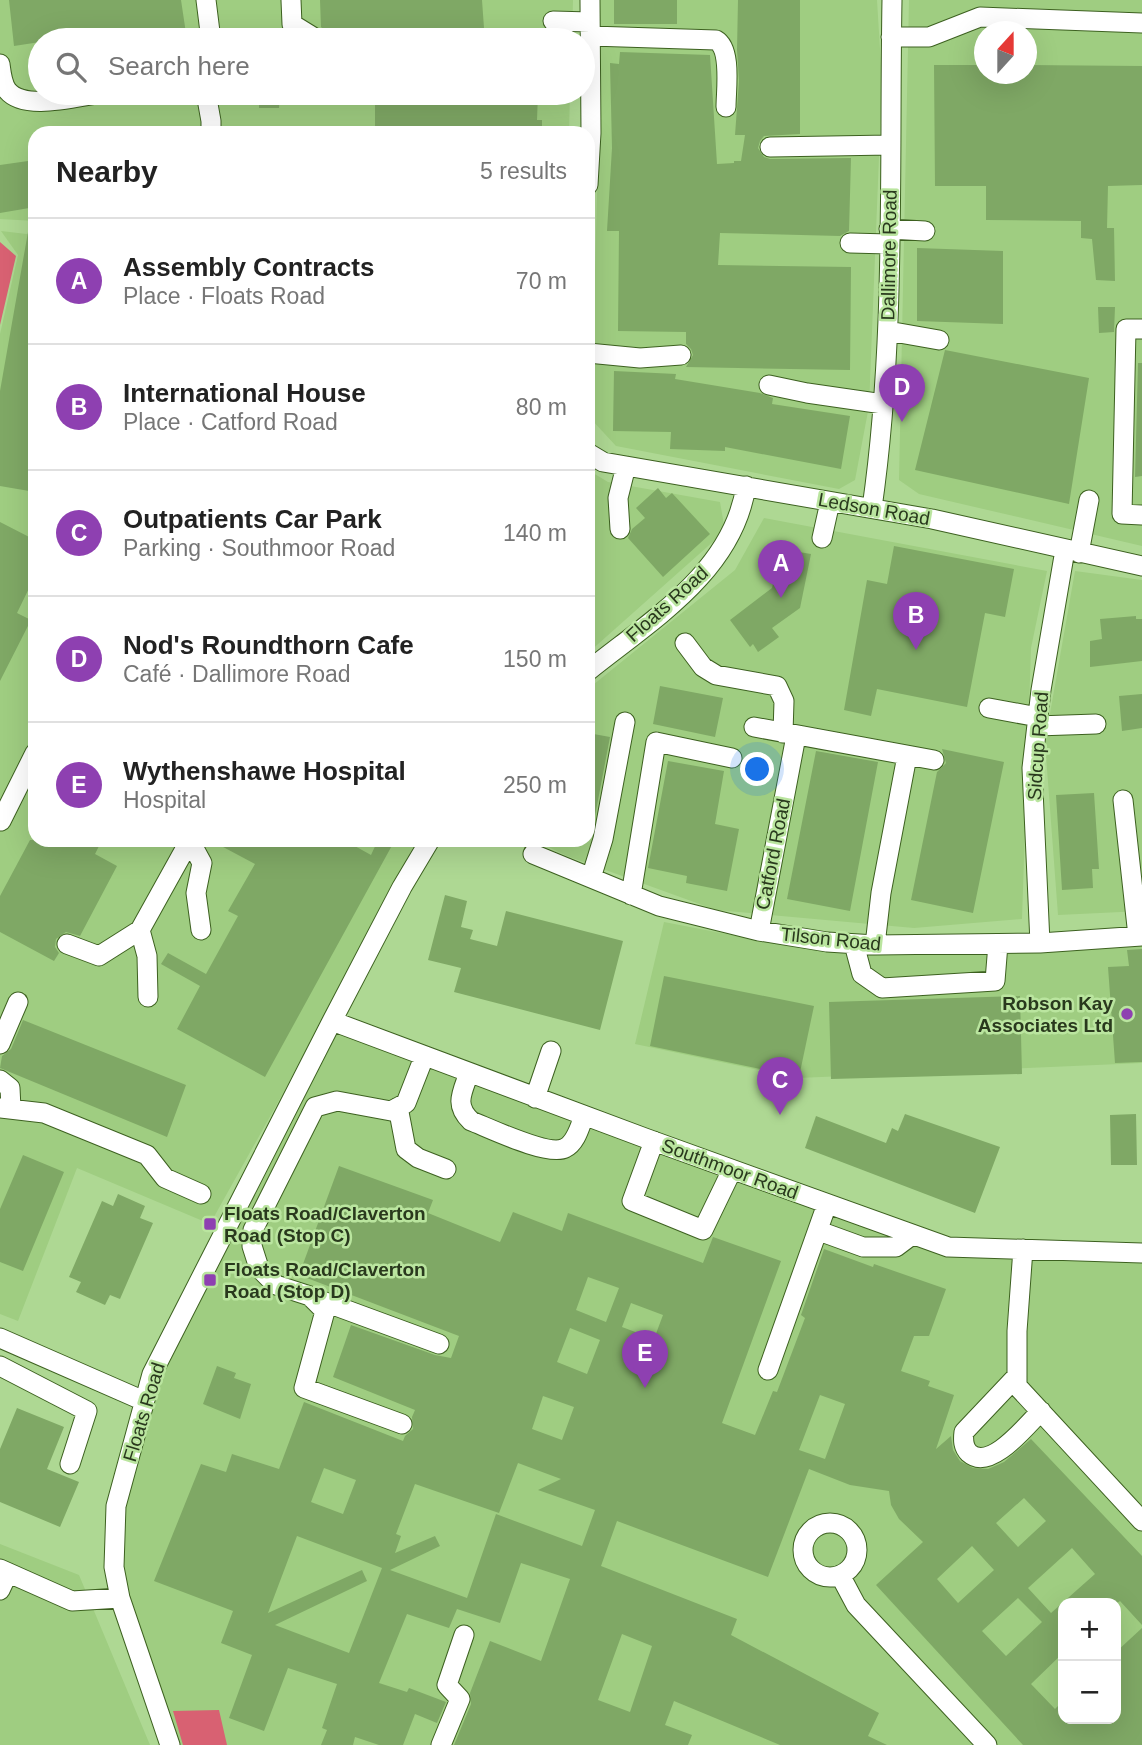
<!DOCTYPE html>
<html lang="en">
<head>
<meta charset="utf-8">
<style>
	body { margin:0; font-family:Helvetica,sans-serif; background:#f6f6f6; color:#222 }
	.controls { position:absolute; right:21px; bottom:21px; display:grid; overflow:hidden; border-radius:14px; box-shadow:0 7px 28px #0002 }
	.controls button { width:63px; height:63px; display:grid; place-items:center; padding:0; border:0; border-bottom:2px solid #e0e0e0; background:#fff; color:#222; font:35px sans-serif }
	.compass { position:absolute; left:974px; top:21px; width:63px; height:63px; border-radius:50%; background:#fff; box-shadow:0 7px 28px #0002; rotate:21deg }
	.you { position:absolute; left:758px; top:770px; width:24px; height:24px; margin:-18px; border:5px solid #fff; border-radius:50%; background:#1a73e8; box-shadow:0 0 0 10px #1a73e833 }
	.badge { display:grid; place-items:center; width:46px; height:46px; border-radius:50%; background:#8e40b1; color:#fff; font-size:23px; font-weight:700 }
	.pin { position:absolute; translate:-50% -58px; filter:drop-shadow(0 2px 4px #0008) }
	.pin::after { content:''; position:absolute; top:37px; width:24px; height:21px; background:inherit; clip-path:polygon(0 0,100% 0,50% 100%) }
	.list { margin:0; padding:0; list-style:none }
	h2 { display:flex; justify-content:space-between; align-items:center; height:91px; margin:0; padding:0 28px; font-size:30px }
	h2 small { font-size:23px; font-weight:400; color:#767676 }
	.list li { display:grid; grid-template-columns:46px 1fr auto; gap:21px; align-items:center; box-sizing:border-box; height:126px; padding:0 28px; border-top:2px solid #e0e0e0 }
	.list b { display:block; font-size:26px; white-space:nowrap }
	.list p { margin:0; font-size:23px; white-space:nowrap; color:#767676 }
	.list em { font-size:23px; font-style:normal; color:#767676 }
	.icon { flex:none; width:38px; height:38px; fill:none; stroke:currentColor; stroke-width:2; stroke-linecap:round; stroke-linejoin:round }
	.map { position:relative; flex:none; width:1142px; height:1745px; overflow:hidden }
	.search { position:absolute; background:#fff; box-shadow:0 7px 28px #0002; left:28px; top:28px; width:567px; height:77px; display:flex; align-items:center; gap:18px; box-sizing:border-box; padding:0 24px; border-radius:38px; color:#767676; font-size:26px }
	.panel { position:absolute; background:#fff; box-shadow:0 7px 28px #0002; left:28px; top:126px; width:567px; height:721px; border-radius:21px }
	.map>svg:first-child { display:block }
	.built { fill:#9fcd81; fill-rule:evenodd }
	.forest { fill:#d86172 }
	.building { fill:#7fa865; fill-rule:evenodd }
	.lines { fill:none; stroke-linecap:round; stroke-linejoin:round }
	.minor-casing { stroke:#3d6120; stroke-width:21 }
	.minor { stroke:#fff; stroke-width:19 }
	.poi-dot { fill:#8e40b1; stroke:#bae59f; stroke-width:2.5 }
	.labels { text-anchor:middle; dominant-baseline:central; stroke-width:5; stroke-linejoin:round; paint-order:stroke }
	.street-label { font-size:19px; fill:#29391d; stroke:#bae59f }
	.poi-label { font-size:19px; font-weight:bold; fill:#29391d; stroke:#bae59f; text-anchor:start }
</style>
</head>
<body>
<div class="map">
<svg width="1142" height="1745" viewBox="0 0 1142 1745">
	<rect width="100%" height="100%" fill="#aed893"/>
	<path class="built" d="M0,0h573l-1,40h-532v53h530l-1,40h-534v88l-35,-2z
		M599,0h278l5,82 -13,324 -14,74 -16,9 -223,-43 -25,-27 8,-296z
		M909,0h233v546l-223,-52 -20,-14zM984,32h42v42h-42z
		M1,231l34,4v605h382l-135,255 -72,129 -133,-56 -59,153 -18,-7v-980l18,-79z
		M588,470l20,12 112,20 5,29 -137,122z
		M764,518l283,53 -16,77 -9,271 -108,9 -198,-18 -149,-54 -33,-16h54v-151l147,-119z
		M1075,571l67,9v331l-84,4 -13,-173z
		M664,922l145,28 232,1 101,-7v119l-344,15 -163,-34z
		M332,1021l580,214 230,18v492h-972l-56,-178 38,-193zM1063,1603h53v116h-53z
		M0,1544l79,31 71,170h-150z"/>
	<path class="forest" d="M0,242l16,14 -16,69z
		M219,1710l8,35h-44l-10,-34z"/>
	<path class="building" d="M9,0h172l6,40h-147v2l-26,4z
		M320,0h162l2,28 -161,1 -2,-2z
		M614,0h63v24h-63z
		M738,0h62v134l-36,2 -4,5 -2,7 6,9 6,2 81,-1 -2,73 -9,5 -120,-3 -2,32 133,2 -1,103 -164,-3 7,-12 -2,-6 -5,-5v-12l-68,-1 1,-100h-12l5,-83 -2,-85 9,1 1,-12 90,3 7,109 17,-1v-2h7l4,-26h-10l4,-54 -2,-31z
		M934,65h50v9h42v-9l116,1v119l-34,1 -1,42h7l1,53 -19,-1 -4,-41 -11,-1v-17l-95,-1v-34h-51z
		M259,93h21l-1,15h-20z
		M375,93h163l-1,27h5v13h-167z
		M35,160v47l-35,6v-48z
		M28,232h7v260l-35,-6v-95z
		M917,248l86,3v73l-86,-3z
		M1098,307h17l-1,25 -15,1z
		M945,350l144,28 -20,126 -154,-34z
		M1138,363h4v113l-7,1z
		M614,371l62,3 -1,5 85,14 13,5 -1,6 78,12 -9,53 -116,-22v4l-55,-2 1,-17 -58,-1z
		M658,488l8,10 6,-5 38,41 -47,43 -35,-39 4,-9 13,-11 -9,-10z
		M0,522l35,18v36l-18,37 14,7 -31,61z
		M894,546l120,23 -9,48 -20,-4 -18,94 -90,-18 -6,27 -27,-6 23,-130 20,4z
		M781,549l30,5 -11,54 -28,20 7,9 -21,15 -5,-8 -3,3 -20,-27 42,-32z
		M1136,616v3h6v42l-52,6v-26l12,-2 -2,-20z
		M660,686l63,12 -8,39 -62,-13z
		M1142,694v34l-20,3 -3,-35z
		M588,733l22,4 -15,79 -7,-1z
		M942,749l62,13 -31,151 -62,-13 26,-128 9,-9z
		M816,751l62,11 -28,149 -63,-12z
		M668,761l56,10 -9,53 24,5 -12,62 -41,-8 1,-7 -39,-8z
		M1094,793l5,76h-7l1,19 -31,2 -6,-95z
		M30,840h72l-7,14 22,12 -37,70 -14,-4 -10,7 -1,8 4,6 -5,8 -54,-29v-36z
		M210,840h134l27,15 7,-15h17l-130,237 -88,-48 23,-43 -39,-22 7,-11 38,21 32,-58 -10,-5 27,-47z
		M445,895l22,6 -6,26 12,3 -3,9 27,7 9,-35 117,30 -23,89 -146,-38 7,-24 -33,-8z
		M1142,949v113l-27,1 -7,-96 21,-1 -2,-16z
		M664,976l150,30 -15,71 -149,-31z
		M1020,996l2,78 -191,5 -2,-77z
		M23,1020l163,65 -19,52 -167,-69 2,-12 9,-7z
		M905,1114l95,33 -25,66 -170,-65 11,-32 70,27 6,-15 6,3z
		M1136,1114l1,51h-26l-1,-50z
		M23,1155l41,17 -41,99 -23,-9v-53z
		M339,1166l94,34 -5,13 72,29 13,-30 49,19 6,-18 135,50 10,-26 68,24 -59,162 33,12 18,-44 4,1 28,-74 -4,-3 23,-66 49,18 1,-3 72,25 -17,47h-15l-13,35 29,10 -2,5 26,9 -18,54 15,-13 2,14 7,11 13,7 15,1 16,-7 27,-23 111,117v69l-22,-24 -3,2h-54v50l-32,31 24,25 8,-8v18h53v-67l26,-24v117h-119l-147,-160 47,-43 -24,-23 -8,-14 -2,-14 -39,-6 -41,-16 -41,108 -151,-56 -16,45 136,53 -6,16 148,78 -11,23 19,9h-107l-106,-44 -9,24 27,10 -4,10h-234l17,-41 -1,-11 20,-52 51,20 29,-82 -49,-16 -21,60 -43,-14 -8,19 -42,-14 -28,69 28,9 2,-4 37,14 -9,21 -22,-9 -12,31h-24l-24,-8 -2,8h-32l6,-15 -5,-2 15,-44 -49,-16 -24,63 -35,-13 23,-63 -31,-12 12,-32 -79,-30 47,-117 25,8 6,-18 47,15 25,-67 99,39 2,-5 8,-7 -1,-12 3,-7 -82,-33 18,-52 84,30 16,3 8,-22 -160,-61zM588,1277l31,11 -13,34 -30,-12zM631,1303l32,12 -9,24 -32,-12zM570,1328l30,12 -13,34 -30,-12zM820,1395l25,9 -20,55 -26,-9zM543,1396l31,11 -12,33 -30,-11zM518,1463l43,16 -23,11 57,20 -13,36 -86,-32 -29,84 -77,-28 50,-24 -5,-10 -40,17 6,-17 -5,-2 19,-50 84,29zM324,1468l32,12 -13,34 -32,-12zM1024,1498l22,23 -28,26 -22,-24zM297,1536l85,32 -33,85 -74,-28 92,-44 -5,-11 -94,43zM972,1546l22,24 -36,33 -21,-24zM1072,1548l23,26 -44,39 -23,-25zM1018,1598l24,24 -36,34 -24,-25zM622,1634l30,12 -22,66 -32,-12z
		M118,1194l27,12 -5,12 13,5 -33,76 -10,-4 -5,10 -29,-13 5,-10 -12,-5 33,-76 11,5z
		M217,1366l19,7 -2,5 17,6 -11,35 -37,-15z
		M17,1408l47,19 -17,42 32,13 -19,45 -60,-25v-53z"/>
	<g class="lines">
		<g class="minor-casing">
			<path id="minor" d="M206,0l5,40
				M291,0l1,24 26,16
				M553,21l37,1
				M591,36l125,4c16,9 10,50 10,67
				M891,37h38l51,-20 162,6
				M0,64c1,8 2,19 7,26 17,22 71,6 96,3
				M206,93l5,28v12
				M770,147l120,-2
				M588,185l3,-52 -1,-133
				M889,229l36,2
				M850,243l39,1
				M1142,329h-16l-4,185 20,1
				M888,331l51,9
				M588,353l52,5 41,-3
				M769,385l38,8 76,11
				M588,453l15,9 329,57 210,47
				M872,508c24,-167 17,-339 20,-508
				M620,529l-2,-31 8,-32
				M822,538l8,-36
				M1079,553l10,-53
				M685,643l18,24 13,8 61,11 7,15 -1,32
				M588,671c62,-50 145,-99 158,-185
				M989,708l49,9
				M1037,726l59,-2
				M754,727l180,33
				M1123,800l15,136
				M1,821l34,-68
				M190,841l12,22 -6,30 5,37
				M533,854l126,52 100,25 68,11 48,3 165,-2 102,-7
				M591,878l12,-39 22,-117
				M631,895l25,-153 76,16
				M140,930l7,26 1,41
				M759,931l37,-195
				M1040,943l-8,-175 9,-78 24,-140
				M67,944l32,12 41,-26 50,-90
				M854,944l8,30 20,14 113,-7 3,-37
				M875,945l6,-52 26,-137
				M332,1021l313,117 303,109 194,6
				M0,1044l18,-42
				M469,1073c-7,20 -15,32 2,48 18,7 78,36 94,27 11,-5 15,-22 19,-32
				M0,1080l10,8 1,20
				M535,1098l16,-47
				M398,1107l8,42 12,9 28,11
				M0,1108l44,5 103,42 18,23 36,16
				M654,1141l-22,60 71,29 29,-60
				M819,1231l44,16h33l16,-12
				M1023,1249l-6,82v55l125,135
				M314,1298l125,46
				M0,1338l144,63
				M0,1366l87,45 -17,53
				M768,1370l59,-166
				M1017,1376l-53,56c-1,8 -1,15 5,21 21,19 57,-27 72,-42
				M402,1424l-98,-36 21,-77 -15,-15 -34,-11 -17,-17 -7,-22 1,-16 62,-123 22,-6 54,10 15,-8 18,-46
				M803 1550a27 27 0 1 1 54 0a27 27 0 1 1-54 0Z
				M0,1569l72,32 48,-3
				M840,1575l16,30 131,140
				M0,1590l8,-17
				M170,1745l-50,-147 -6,-31 2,-61 36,-132 180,-353 70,-134 28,-47
				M441,1745l19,-46 -13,-14 17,-50"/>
		</g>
		<use href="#minor" class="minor"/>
	</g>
	<g class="poi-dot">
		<circle cx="1127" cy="1014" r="7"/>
		<rect x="203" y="1217" width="14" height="14" rx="3.5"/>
		<rect x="203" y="1273" width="14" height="14" rx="3.5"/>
	</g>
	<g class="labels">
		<g class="street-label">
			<text transform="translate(889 255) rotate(-89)">Dallimore Road</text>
			<text transform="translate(874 509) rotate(10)">Ledson Road</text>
			<text transform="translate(667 604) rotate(-42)">Floats Road</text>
			<text transform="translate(1038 746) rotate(-86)">Sidcup Road</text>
			<text transform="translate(773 854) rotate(-79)">Catford Road</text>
			<text transform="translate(831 939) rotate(6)">Tilson Road</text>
			<text transform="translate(730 1169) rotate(20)">Southmoor Road</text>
			<text transform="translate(144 1412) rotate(-73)">Floats Road</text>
		</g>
		<g class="poi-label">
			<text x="1113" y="1003" text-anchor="end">Robson Kay<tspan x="1113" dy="22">Associates Ltd</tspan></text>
			<text x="224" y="1213">Floats Road/Claverton<tspan x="224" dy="22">Road (Stop C)</tspan></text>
			<text x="224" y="1269">Floats Road/Claverton<tspan x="224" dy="22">Road (Stop D)</tspan></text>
		</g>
	</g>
</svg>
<div class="controls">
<button>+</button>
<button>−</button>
</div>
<svg class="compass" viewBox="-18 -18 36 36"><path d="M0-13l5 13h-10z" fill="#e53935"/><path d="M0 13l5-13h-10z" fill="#767676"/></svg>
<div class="you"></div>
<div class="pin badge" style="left:781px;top:598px">A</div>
<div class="pin badge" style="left:916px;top:650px">B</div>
<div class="pin badge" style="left:780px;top:1115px">C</div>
<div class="pin badge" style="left:902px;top:422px">D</div>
<div class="pin badge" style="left:645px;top:1388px">E</div>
<div class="search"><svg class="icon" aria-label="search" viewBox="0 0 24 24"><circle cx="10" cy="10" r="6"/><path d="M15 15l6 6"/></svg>Search here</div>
<section class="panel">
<h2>Nearby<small>5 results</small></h2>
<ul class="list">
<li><span class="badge">A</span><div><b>Assembly Contracts</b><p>Place · Floats Road</p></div><em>70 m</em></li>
<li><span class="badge">B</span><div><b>International House</b><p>Place · Catford Road</p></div><em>80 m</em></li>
<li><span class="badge">C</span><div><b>Outpatients Car Park</b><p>Parking · Southmoor Road</p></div><em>140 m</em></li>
<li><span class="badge">D</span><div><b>Nod's Roundthorn Cafe</b><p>Café · Dallimore Road</p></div><em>150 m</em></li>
<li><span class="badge">E</span><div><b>Wythenshawe Hospital</b><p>Hospital</p></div><em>250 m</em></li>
</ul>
</section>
</div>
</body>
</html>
